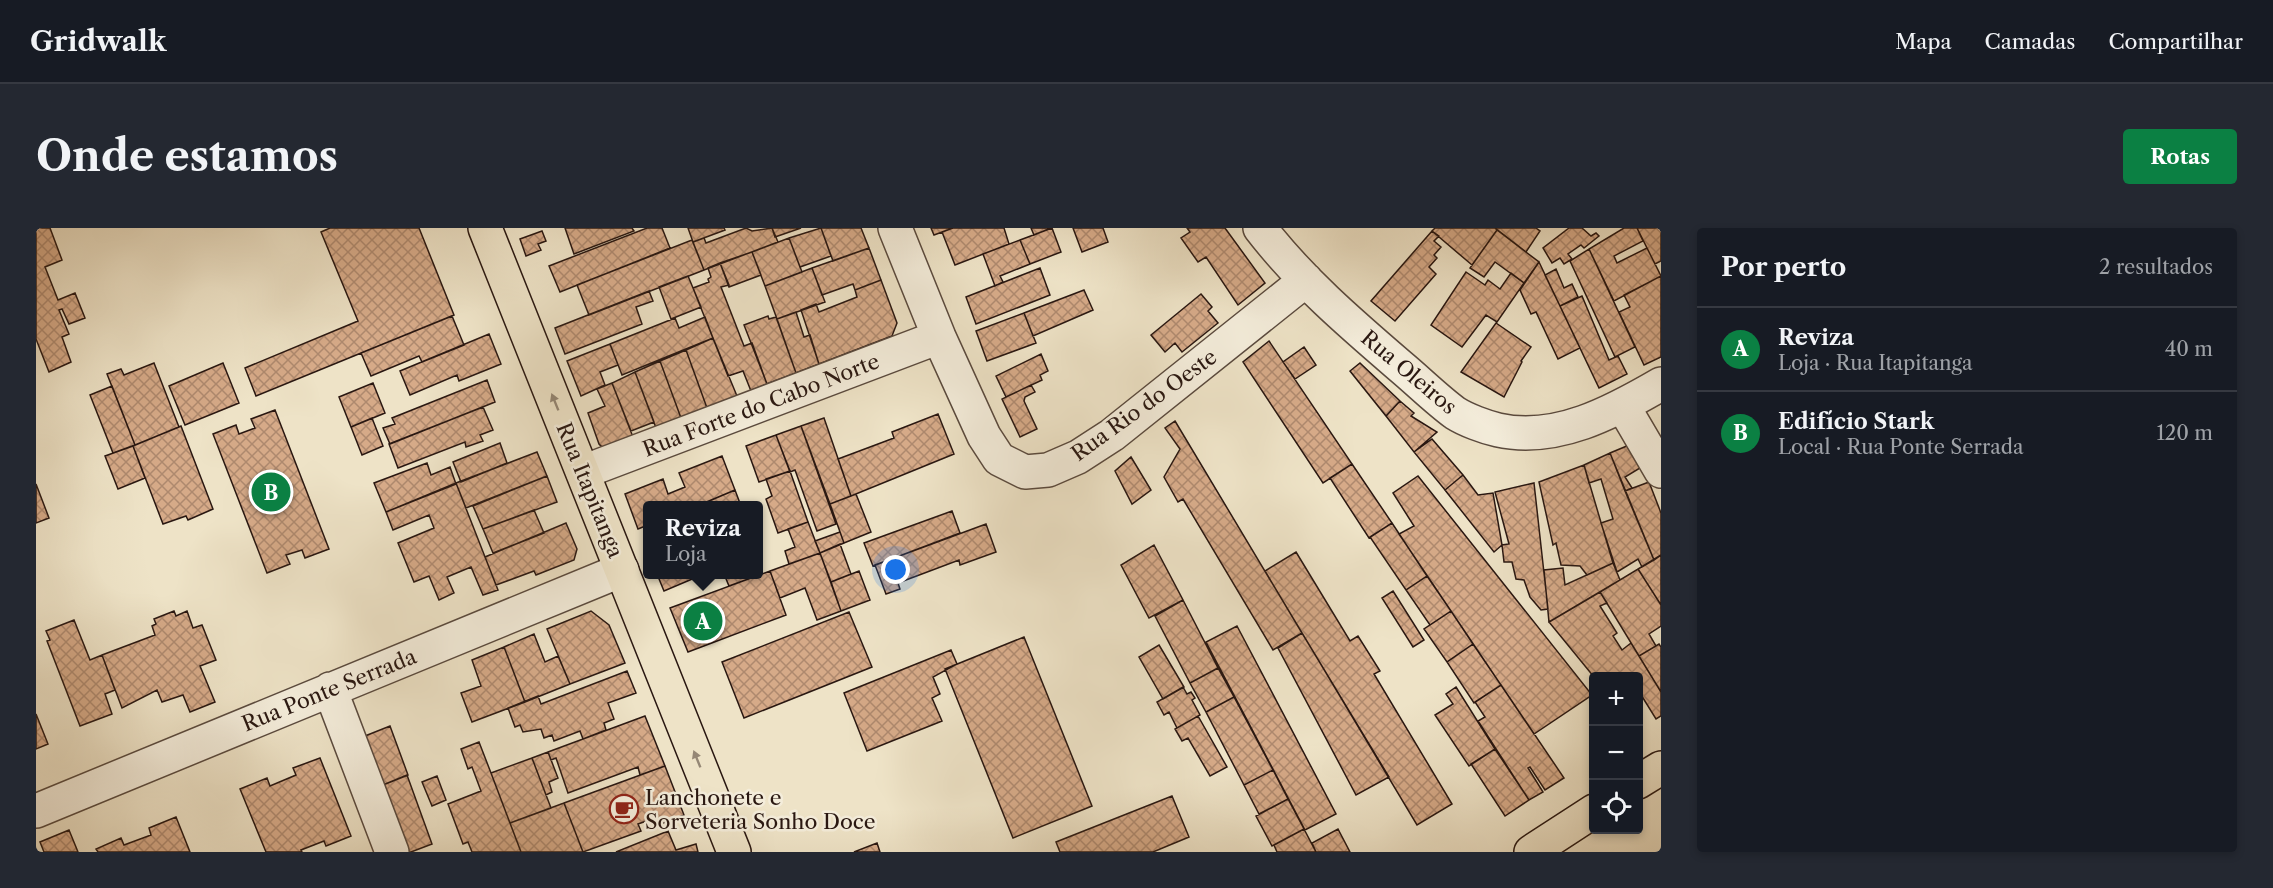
<!DOCTYPE html>
<html lang="pt">
<head>
<meta charset="utf-8">
<style>
	body { margin:0; font-family:"Libre Caslon Text",serif; background:#242831; color:#f1f3f6 }
	.controls { position:absolute; right:18px; bottom:18px; display:grid; overflow:hidden; border-radius:6px; box-shadow:0 3px 9px #0003 }
	.controls button { width:54px; height:54px; display:grid; place-items:center; padding:0; border:0; border-bottom:2px solid #363941; background:#171b24; color:#f1f3f6; font:30px sans-serif }
	.you { position:absolute; left:860px; top:342px; width:21px; height:21px; margin:-15px; border:4px solid #fff; border-radius:50%; background:#1a73e8; box-shadow:0 0 0 9px #1a73e833 }
	.badge { display:grid; place-items:center; width:39px; height:39px; border-radius:50%; background:#0b8043; color:#fff; font-size:20px; font-weight:700 }
	.pin { position:absolute; translate:-50% -50%; border:3px solid #fff; box-shadow:0 2px 6px #0006 }
	.popup { position:absolute; left:607px; top:273px; width:120px; height:78px; box-sizing:border-box; display:grid; place-content:center; border-radius:6px; background:#171b24; filter:drop-shadow(0 2px 4px #0005); font-size:20px; white-space:nowrap; color:#9ea1a6 }
	.popup b { font-size:22px; color:#f1f3f6 }
	.popup::after { content:''; position:absolute; left:50%; top:100%; margin-left:-12px; border:12px solid transparent; border-top-color:#171b24 }
	.list { margin:0; padding:0; list-style:none }
	h2 { display:flex; justify-content:space-between; align-items:center; height:78px; margin:0; padding:0 24px; font-size:26px }
	h2 small { font-size:20px; font-weight:400; color:#9ea1a6 }
	.list li { display:grid; grid-template-columns:39px 1fr auto; gap:18px; align-items:center; box-sizing:border-box; height:84px; padding:0 24px; border-top:2px solid #363941 }
	.list b { display:block; font-size:22px; white-space:nowrap }
	.list p { margin:0; font-size:20px; white-space:nowrap; color:#9ea1a6 }
	.list em { font-size:20px; font-style:normal; color:#9ea1a6 }
	.icon { flex:none; width:33px; height:33px; fill:none; stroke:currentColor; stroke-width:2; stroke-linecap:round; stroke-linejoin:round }
	.map { position:relative; flex:none; width:1625px; height:624px; overflow:hidden; border-radius:6px }
	header { display:flex; align-items:center; gap:36px; box-sizing:border-box; height:84px; padding:0 30px; background:#171b24; border-bottom:2px solid #363941 }
	header strong { font-size:28px }
	nav { display:flex; gap:33px; margin-inline-start:auto; font-size:21px }
	.intro { display:flex; align-items:center; justify-content:space-between; box-sizing:border-box; height:144px; padding:0 36px }
	h1 { margin:0; font-size:42px }
	.button { padding:15px 27px; border-radius:6px; background:#0b8043; color:#fff; font-size:21px; font-weight:700 }
	main { display:flex; gap:36px; padding:0 36px }
	aside { flex:1; background:#171b24; border-radius:6px; box-shadow:0 3px 9px #0003 }
	.map>svg:first-child { display:block }
	.building { fill:url(#building-cross-hatch); stroke:#291711; stroke-width:1.5 }
	.lines { fill:none; stroke-linecap:round; stroke-linejoin:round }
	.minor-casing { stroke:#5a4a3e; stroke-width:36 }
	.major-casing { stroke:#291711; stroke-width:36 }
	.minor { stroke:#f4eddb; stroke-width:33 }
	.major { stroke:#eee3c7; stroke-width:33 }
	.oneway { fill:#958775 }
	.labels { text-anchor:middle; dominant-baseline:central; stroke-width:5; stroke-linejoin:round; paint-order:stroke }
	.street-label { font-size:21px; fill:#291711; stroke:#f4eddb }
	.poi-label { font-size:21px; fill:#291711; stroke:#f4eddb; text-anchor:start }
</style>
</head>
<body>
<header>
<strong>Gridwalk</strong>
<nav><a>Mapa</a><a>Camadas</a><a>Compartilhar</a></nav>
</header>
<div class="intro"><h1>Onde estamos</h1><a class="button">Rotas</a></div>
<main>
<div class="map">
<svg width="1625" height="624" viewBox="0 0 1625 624">
	<defs>
		<pattern id="building-cross-hatch" width="8" height="8" patternUnits="userSpaceOnUse" patternTransform="scale(1.5)"><rect width="8" height="8" fill="#d6aa88"/><path d="M0 0l8 8M0 8l8-8" fill="none" stroke="#ae896e"/></pattern>
	</defs>
	<rect width="100%" height="100%" fill="#eee3c7"/>
	<filter id="stains"><feTurbulence type="fractalNoise" baseFrequency=".00333" numOctaves="4"/><feColorMatrix values="0 0 0 0 .2 0 0 0 0 .09 0 0 0 0 .02 0 0 0 .5 -.17"/></filter>
	<radialGradient id="worn" r=".72"><stop offset=".6" stop-color="#630" stop-opacity="0"/><stop offset="1" stop-color="#630" stop-opacity=".3"/></radialGradient>
	<path class="building" d="M0,0h14l12,32 -17,7 13,33 17,-7 10,25 -16,6 -7,-15 -3,1 10,24 -7,3 9,25 -22,10 -13,-33z
		M294,0h89l35,87 -198,81 -11,-28 113,-47 -37,-89z
		M529,0h67l2,3 -60,23z
		M611,0h15l8,20 -110,44 -11,-26z
		M652,0h36l1,2 -32,12z
		M710,0l6,3 20,-3 6,14 -74,28 -11,-28 11,-4 2,5z
		M736,0h29l-26,9z
		M785,0l10,28 -31,11 -11,-29z
		M785,0h40l8,20 -36,13z
		M895,0h22l-19,7z
		M917,0h51l5,16 -54,21 -13,-33z
		M995,0h20l-17,7z
		M1016,0l9,24 -31,12 -10,-24z
		M1037,0h30l5,14 -26,10z
		M1151,0h38l40,55 -27,22 -32,-48 -8,5 -17,-24 9,-6z
		M1399,0h60l2,2 -25,35 -40,-34z
		M1459,0h41l4,3 -14,21z
		M1533,0h13l9,8 5,-3 3,3 -15,12 -3,-3 -13,9 4,5 -8,5 -4,-6 -8,5 -9,-15z
		M1588,0h13l6,13 -29,15 3,7 30,-15 14,28 -47,25 -25,-52z
		M1601,0h24v33l-6,3z
		M1461,2l42,32 -15,21 -29,-21 -11,15 -14,-9z
		M506,3l4,10 -8,3 3,6 -15,6 -6,-17z
		M1396,3l7,5 -5,5 7,6 -7,8 3,3 -8,9 7,7 -41,47 -24,-20z
		M753,10l13,34 -37,14 -13,-34z
		M656,12l12,30 -115,45 -12,-30z
		M984,12l10,24 -30,12 3,6 -8,4 -12,-32z
		M833,20l12,32 -26,10 -2,-6 -31,11 -10,-27z
		M1553,21l46,98 -20,10 -45,-96z
		M716,24l9,23 -32,12 -9,-24z
		M1503,34l41,86 -22,11 -22,-47 -5,2 -11,-24z
		M684,35l9,22 -8,2 23,59 8,-3 15,41 -16,7 -8,-20 -15,5 -35,-88 16,-6 -1,-3 3,-2 -3,-9z
		M776,40l13,34 -48,17 -12,-33z
		M1004,40l10,27 -74,29 -10,-27z
		M1520,41l8,19 8,-4 6,13 -18,9 -15,-31z
		M1430,44l19,13 3,-5 12,9 11,-16 13,10 -27,39 -11,-7 -24,32 -31,-22z
		M652,48l13,31 -30,12 -12,-32z
		M1625,48v81l-17,8 -25,-53 11,-5 -6,-12z
		M845,52l16,43 -5,13 -73,28 -18,-54 15,-6 3,8 38,-15 -2,-7z
		M1048,62l9,20 -60,26 -9,-23z
		M613,63l4,10 -17,6 6,17 -77,30 -10,-26z
		M1165,66l11,13 -4,4 10,12 -36,29 -7,-9 -10,9 -14,-17z
		M1546,68l27,64 9,-4 9,18 -28,14 -39,-82z
		M760,84l8,25 6,-2 9,29 -23,9 -19,-54z
		M988,85l12,30 -49,18 -11,-30z
		M416,88l12,29 -42,17 -3,-6 -48,20 -10,-23z
		M732,88l1,3 7,-2 20,56 -29,11 -23,-59z
		M669,89l8,21 -91,37 -12,-31 65,-26 4,10z
		M1460,95l35,24 -10,14 1,1 -18,35 -43,-25z
		M453,106l12,30 -42,17 -2,-6 -47,20 -10,-24z
		M677,110l24,58 -30,12 -21,-58z
		M1233,113l83,123 -29,19 -80,-121z
		M574,116l8,21 -18,7 5,13 -24,11 -14,-35z
		M1268,119l12,18 -21,14 -12,-17z
		M650,122l21,58 -26,10 -21,-57z
		M1005,126l7,17 -8,4 2,5 -36,17 -10,-21z
		M624,133l21,57 -25,10 -21,-56z
		M118,135l25,64 -44,18 -28,-71 14,-5 3,6z
		M187,135l16,40 -54,22 -16,-39z
		M1324,135l40,38 -14,15 -36,-45z
		M599,144l19,50 -23,9 -19,-48z
		M451,152l8,22 -105,42 -7,-16 12,-4 -3,-6z
		M337,155l12,30 -34,14 -12,-30z
		M576,155l21,54 -29,12 -5,-5 -11,-31 17,-7 -8,-17z
		M995,157l4,7 -10,5 -1,4 13,28 -17,8 -18,-38z
		M76,158l23,59 -22,8 -23,-58z
		M1364,173l14,12 -3,3 26,16 -23,20 -28,-36z
		M447,179l10,23 -13,5 3,6 -17,6 -1,-5 -67,26 -9,-24z
		M239,182l54,139 -24,9 -3,-8 -16,5 4,9 -23,9 -54,-139 23,-9 3,9 16,-6 -4,-9z
		M902,186l16,40 -103,42 -13,-37 56,-21 -2,-6z
		M336,190l11,28 -21,9 -11,-28z
		M788,190l27,78 -21,8 -29,-78z
		M1139,193l127,212 -29,17 -90,-151 -5,3 -14,-25 16,-28 -15,-21z
		M145,198l32,83 -25,11 -2,-4 -23,8 -30,-78z
		M765,198l35,98 -19,7 -22,-61 -5,2 -14,-37z
		M740,207l14,36 -31,11 -13,-36z
		M1396,211l31,36 -18,15 -31,-38z
		M464,215l7,20 -46,19 -8,-20z
		M1598,215l11,22 -20,12 7,11 -7,3 -15,-38z
		M97,218l12,32 -27,11 -13,-33z
		M501,224l10,24 -81,32 -10,-25z
		M1574,225l44,107 -12,7 -4,-8 -21,13 -16,-49 12,-4 -12,-40 -12,4 -5,-18z
		M686,228l13,34 -38,16h-49v19l-10,4 -13,-35 38,-15 5,15 17,-7 -6,-14z
		M1095,229l20,33 -19,14 -17,-33z
		M391,235l4,12 19,-8 6,17 -70,28 -12,-29z
		M1316,236l40,59 -23,15 -39,-60z
		M1548,237l29,98 -26,12 -7,-9 -19,-1 -5,-22 -3,2 -14,-63z
		M754,243l18,51 -30,11 -12,-34 6,-3 -6,-17z
		M1427,247l15,20 15,-2 9,52 -8,7 -49,-62z
		M511,248l10,26 -74,27 -10,-23z
		M1382,248l174,219 -58,39 -135,-200 15,-8 -21,-33z
		M1613,254l12,31v42l-7,5 -29,-69z
		M420,255l42,107 -15,5 -12,-28 -24,10 7,16 -15,7 -10,-24 -15,6 -16,-39 36,-15 -5,-13 -36,15 -7,-18z
		M1498,255l14,126 -7,1 -11,-13 -6,-17 -8,-1 -4,-17h-8l-2,-17 7,-1 -14,-52z
		M0,256l13,34 -13,5z
		M699,262l6,16h-31l-1,-5z
		M820,266l15,38 -27,11 -14,-39z
		M498,282l10,23 -51,20 -10,-24z
		M916,283l8,22 -87,33 -9,-23z
		M772,294l12,31 -31,11 -4,-13 10,-4 -7,-18z
		M530,295l11,26 -3,11 -38,15 -2,-4 -38,14 -11,-28z
		M1356,295l35,53 -21,14 -36,-53z
		M950,296l10,28 -36,13 -1,-5 -61,23 2,6 -14,5 -11,-29z
		M804,304l4,11 -24,10 -5,-12z
		M804,316l11,30 -20,8 -11,-29z
		M1118,317l29,55 -34,18 -28,-53z
		M1260,324l54,89 8,-5 22,35 -6,3 78,130 -35,21 -152,-254z
		M784,325l21,58 -24,9 -12,-32 -25,10 -10,-27z
		M1625,327v50l-23,-36z
		M1577,335l7,17 -71,42 -5,-52 19,-2 2,17z
		M1602,341l23,36v21l-12,8 7,12 -17,10 -39,-64z
		M734,343l16,44 -98,37 -18,-44z
		M823,343l11,29 -29,11 -10,-29z
		M621,346h47l-40,17z
		M688,346h25l2,4 -22,8z
		M1391,348l24,35 -21,14 -24,-35z
		M1357,363l31,49 -11,7 -31,-49z
		M1564,364l7,11 -7,3 17,27 -4,3 9,14 9,-7 30,49v24l-5,3 -18,-29v-14l-44,1 -45,-55z
		M1147,372l35,68 -28,15 -35,-67z
		M138,383l2,5 11,-5 6,17 9,-3 14,35 -16,6 15,36 -25,10 -7,-17 -21,7 -5,-12 -35,18 -20,-53 53,-20 -3,-9 4,-2 -2,-5z
		M555,383l18,14 16,38 -55,21 -23,-55z
		M1415,383l22,33 -26,18 -23,-33z
		M813,384l23,55 -128,51 -22,-56z
		M38,392l16,40 12,-5 13,35 -10,4 7,20 -32,12 -33,-85 3,-1 -4,-9z
		M1201,398l99,188 -31,16 -99,-188z
		M1266,405l87,144 -33,18 -78,-147z
		M498,406l11,28 13,-6 12,28 -45,18 -21,-55z
		M988,409l68,169 -79,32 -68,-169z
		M1437,416l28,41 -27,18 -27,-41z
		M1623,416l2,3v45l-22,-36z
		M1123,417l25,42 -21,12 -24,-42z
		M468,419l21,55 -53,20 -11,-29 20,-7 -9,-26z
		M915,422l6,14 -24,13 7,17 -8,4 10,23 -75,30 -23,-58z
		M1182,440l16,29 -28,15 -16,-29z
		M591,443l9,22 -28,10 6,16 -10,4 2,7 -23,9 -3,-8 -26,10 -2,-6 -8,3 -3,-9 -18,3 -3,-7 -5,2 -7,-19 30,-12 3,8z
		M1465,457l63,93 -19,12 -15,-23 -2,1 15,24 -14,8 -51,-79 7,-4 -10,-15z
		M1147,459l4,7 4,-2 4,6 -3,2 8,15 -23,13 -8,-16 -5,3 -7,-13z
		M1420,459l39,62 -26,17 -34,-51 18,-11 -7,-10z
		M1198,469l39,73 -29,15 -38,-73z
		M0,486l12,30 -12,5z
		M609,488l20,50 -25,9 -2,-8 -70,26 -12,-35 -5,2 -3,-8z
		M1162,488l29,51 -17,9 -22,-38 -6,3 -7,-12z
		M354,498l18,49 -25,10 -18,-49z
		M443,514l12,31 30,79h-49l-4,-10 -5,2 -15,-40 33,-13 -9,-24 -4,2 -7,-20z
		M1459,521l34,51 -24,16 -34,-52z
		M512,524l10,26 -9,4 3,10 -6,3 -14,-37z
		M284,530l31,78 -25,10 -2,-5 -23,9 1,2h-36l-26,-63 27,-11 3,8 26,-11 -3,-7z
		M496,530l19,50 -41,15 -19,-50z
		M629,538l19,49 -26,10 -3,-7 -17,6 3,7 -58,21 -19,-49z
		M1237,542l15,29 -29,15 -15,-29z
		M371,547l25,69 -21,8h-3l-25,-67z
		M401,548l9,24 -14,6 -10,-24z
		M1136,568l17,41 -36,15h-93l-4,-10z
		M1252,571l16,30 -32,17 -16,-30z
		M528,575l19,49h-62l-11,-29z
		M140,589l14,35h-92l-2,-3 25,-11 3,7 27,-10 -2,-7z
		M1268,601l12,23h-39l-3,-7z
		M1302,601l12,23h-34l-4,-9z
		M33,602l9,22h-34l-4,-10z
		M632,603l8,19 20,-6 2,8h-82z
		M841,615l3,9h-26z"/>
	<g class="lines">
		<g class="minor-casing">
			<path id="minor" d="M859,0l44,109 45,99 15,23 26,13 23,-2 30,-13 34,-22 194,-155
				M1224,0c40,52 90,95 140,138 18,15 36,33 55,47 11,7 30,14 43,17 58,13 115,-18 163,-46
				M1587,178l38,65
				M547,244l356,-135
				M294,461l62,163
				M0,583l586,-241"/>
		</g>
		<g class="major-casing">
			<path id="major" d="M449,0l249,624
				M1602,554l23,-14
				M1495,624l63,-41"/>
		</g>
		<use href="#minor" class="minor"/>
		<use href="#major" class="major"/>
	</g>
	<defs><path id="oneway-solid" d="M-6-.8H1V-3.2L6.5 0L1 3.2V.8H-6Z" transform="scale(1.5)"/></defs>
	<g class="oneway">
		<use href="#oneway-solid" transform="translate(519 174) rotate(-112)"/>
		<use href="#oneway-solid" transform="translate(661 531) rotate(-112)"/>
	</g>
	<defs>
		<g id="cafe-ring" transform="scale(1.5)"><circle r="9.5" fill="#f4eddb" stroke="#8f2418" stroke-width="1.5"/><path d="M-5.5-4.5H6V0H3Q3 3.5 0 3.5H-2.5Q-5.5 3.5-5.5 0ZM3-3.2v2h1.7v-2ZM-6 4.5H4V6H-6Z" fill="#8f2418"/></g>
	</defs>
	<g fill-rule="evenodd">
		<use href="#cafe-ring" x="588" y="581"/>
	</g>
	<g class="labels">
		<g class="street-label">
			<text transform="translate(1373 144) rotate(40)">Rua Oleiros</text>
			<text transform="translate(725 177) rotate(-21)">Rua Forte do Cabo Norte</text>
			<text transform="translate(1108 177) rotate(-36)">Rua Rio do Oeste</text>
			<text transform="translate(554 262) rotate(68)">Rua Itapitanga</text>
			<text transform="translate(293 462) rotate(-22)">Rua Ponte Serrada</text>
		</g>
		<g class="poi-label">
			<text x="609" y="569">Lanchonete e<tspan x="609" dy="24">Sorveteria Sonho Doce</tspan></text>
		</g>
	</g>
	<rect width="100%" height="100%" filter="url(#stains)"/>
	<rect width="100%" height="100%" fill="url(#worn)"/>
</svg>
<div class="controls">
<button>+</button>
<button>−</button>
<button><svg class="icon" aria-label="locate" viewBox="0 0 24 24"><circle cx="12" cy="12" r="6"/><path d="M12 2v4M12 18v4M2 12h4M18 12h4"/></svg></button>
</div>
<div class="you"></div>
<div class="pin badge" style="left:667px;top:393px">A</div>
<div class="popup"><b>Reviza</b>Loja</div>
<div class="pin badge" style="left:235px;top:264px">B</div>
</div>
<aside>
<h2>Por perto<small>2 resultados</small></h2>
<ul class="list">
<li><span class="badge">A</span><div><b>Reviza</b><p>Loja · Rua Itapitanga</p></div><em>40 m</em></li>
<li><span class="badge">B</span><div><b>Edifício Stark</b><p>Local · Rua Ponte Serrada</p></div><em>120 m</em></li>
</ul>
</aside>
</main>
</body>
</html>
